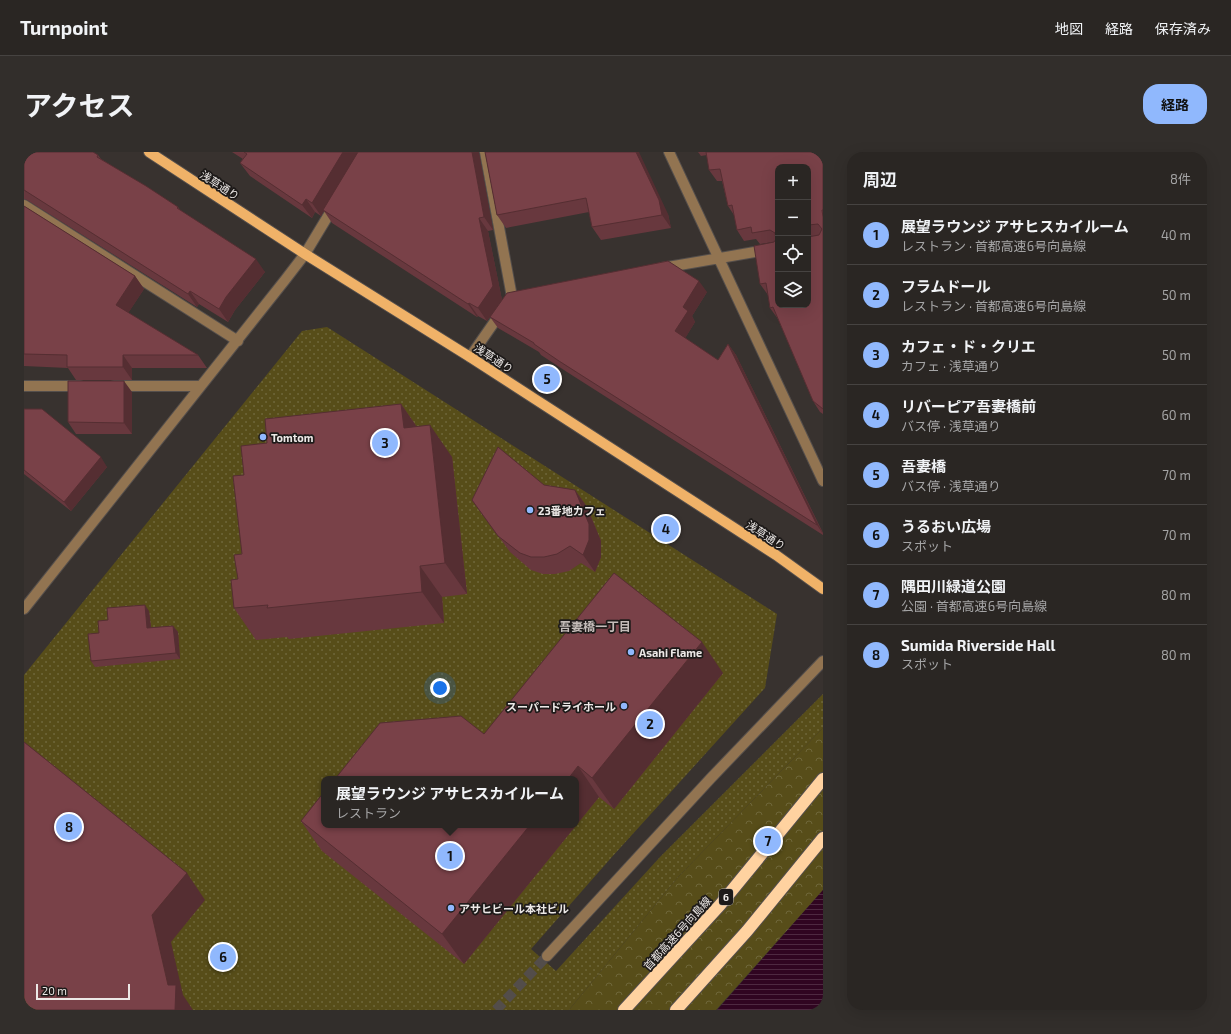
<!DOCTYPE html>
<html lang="ja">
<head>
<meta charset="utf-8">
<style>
	body { margin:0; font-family:"Exo 2","Noto Sans JP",sans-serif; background:#322e2b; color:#f1f3f6 }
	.controls { position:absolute; right:12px; top:12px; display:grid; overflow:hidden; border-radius:8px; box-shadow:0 4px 16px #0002 }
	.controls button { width:36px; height:36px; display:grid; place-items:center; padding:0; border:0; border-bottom:1px solid #464341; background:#2a2623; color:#f1f3f6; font:20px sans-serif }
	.scale { position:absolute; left:12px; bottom:10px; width:94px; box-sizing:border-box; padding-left:4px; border:2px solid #ece8e6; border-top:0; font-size:11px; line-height:14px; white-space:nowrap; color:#ece8e6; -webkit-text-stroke:3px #1d1a19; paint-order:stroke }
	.you { position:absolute; left:416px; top:536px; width:14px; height:14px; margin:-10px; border:3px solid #fff; border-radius:50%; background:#1a73e8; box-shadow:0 0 0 6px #1a73e833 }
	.badge { display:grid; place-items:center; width:26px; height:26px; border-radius:50%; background:#90b8fd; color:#111; font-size:13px; font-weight:700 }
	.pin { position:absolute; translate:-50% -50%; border:2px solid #fff; box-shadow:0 1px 4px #0006 }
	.popup { position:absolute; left:297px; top:624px; width:258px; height:52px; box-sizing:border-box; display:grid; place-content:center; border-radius:8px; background:#2a2623; filter:drop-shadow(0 1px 3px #0005); font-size:13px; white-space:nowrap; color:#a5a5a6 }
	.popup b { font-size:15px; color:#f1f3f6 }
	.popup::after { content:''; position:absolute; left:50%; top:100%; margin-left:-8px; border:8px solid transparent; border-top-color:#2a2623 }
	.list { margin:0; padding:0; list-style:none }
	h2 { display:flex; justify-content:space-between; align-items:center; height:52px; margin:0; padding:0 16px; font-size:17px }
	h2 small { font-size:13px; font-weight:400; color:#a5a5a6 }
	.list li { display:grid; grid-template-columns:26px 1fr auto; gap:12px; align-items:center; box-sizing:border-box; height:60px; padding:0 16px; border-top:1px solid #464341 }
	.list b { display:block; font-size:15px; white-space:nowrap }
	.list p { margin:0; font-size:13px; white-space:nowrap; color:#a5a5a6 }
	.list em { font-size:13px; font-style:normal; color:#a5a5a6 }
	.icon { flex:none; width:22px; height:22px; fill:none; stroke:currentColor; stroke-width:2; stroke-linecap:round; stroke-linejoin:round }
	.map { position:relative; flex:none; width:799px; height:858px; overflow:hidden; border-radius:16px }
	header { display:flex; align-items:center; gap:24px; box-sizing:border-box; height:56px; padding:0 20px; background:#2a2623; border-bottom:1px solid #464341 }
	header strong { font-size:19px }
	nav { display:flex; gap:22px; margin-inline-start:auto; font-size:14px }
	.intro { display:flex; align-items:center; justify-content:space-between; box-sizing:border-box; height:96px; padding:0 24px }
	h1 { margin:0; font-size:28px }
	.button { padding:10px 18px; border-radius:16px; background:#90b8fd; color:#111; font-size:14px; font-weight:700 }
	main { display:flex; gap:24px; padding:0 24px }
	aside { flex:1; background:#2a2623; border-radius:16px; box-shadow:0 4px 16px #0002 }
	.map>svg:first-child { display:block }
	.park { fill:url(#park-crowns) }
	.garden { fill:url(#garden-dots); fill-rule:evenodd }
	.water { fill:url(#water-rules) }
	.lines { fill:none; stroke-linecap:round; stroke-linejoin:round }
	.minor-tunnel { stroke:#534d4a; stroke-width:10; stroke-dasharray:10 5; stroke-linecap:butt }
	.minor-casing { stroke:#554f4c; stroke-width:12 }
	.major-casing { stroke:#554f4c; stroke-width:12 }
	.highway-casing { stroke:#554f4c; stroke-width:14 }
	.minor { stroke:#927451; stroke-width:10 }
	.major { stroke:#f0b268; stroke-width:10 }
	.highway { stroke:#ffd2a0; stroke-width:12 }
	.wall { fill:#68383e; fill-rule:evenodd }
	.shaded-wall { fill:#552e32 }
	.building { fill:#794148; stroke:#552e32; fill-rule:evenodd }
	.poi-dot { fill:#90b8fd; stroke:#1d1a19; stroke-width:1.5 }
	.labels { text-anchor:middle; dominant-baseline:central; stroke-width:3.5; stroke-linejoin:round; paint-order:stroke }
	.shield { fill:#1d1a19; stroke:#aeaaa8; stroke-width:1 }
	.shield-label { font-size:10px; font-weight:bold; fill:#ece8e6 }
	.street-label { font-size:11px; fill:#ece8e6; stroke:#1d1a19 }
	.poi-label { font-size:11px; font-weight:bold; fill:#ece8e6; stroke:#1d1a19; text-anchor:start }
	.neighbourhood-label { font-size:12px; font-weight:bold; fill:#c4bcb9; stroke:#1d1a19 }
</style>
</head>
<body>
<header>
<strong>Turnpoint</strong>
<nav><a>地図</a><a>経路</a><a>保存済み</a></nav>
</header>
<div class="intro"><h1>アクセス</h1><a class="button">経路</a></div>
<main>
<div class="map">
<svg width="799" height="858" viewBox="0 0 799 858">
	<defs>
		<pattern id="park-crowns" width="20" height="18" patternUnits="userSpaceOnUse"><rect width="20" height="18" fill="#574d19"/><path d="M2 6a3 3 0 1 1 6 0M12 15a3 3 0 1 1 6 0" fill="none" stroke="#6f673a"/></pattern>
		<pattern id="garden-dots" width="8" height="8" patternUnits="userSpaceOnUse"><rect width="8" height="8" fill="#574d19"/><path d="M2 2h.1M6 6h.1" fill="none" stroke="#6f673a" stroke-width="1.8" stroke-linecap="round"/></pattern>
		<pattern id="water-rules" width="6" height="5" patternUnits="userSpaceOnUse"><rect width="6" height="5" fill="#300521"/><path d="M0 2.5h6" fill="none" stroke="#4e2941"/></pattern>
	</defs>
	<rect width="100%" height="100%" fill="#38322f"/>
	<path class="park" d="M799,576v162l-107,120h-147l109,-133z"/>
	<path class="garden" d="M303,175l450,287 -12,74 -154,170 -80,91 25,22 104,-114 163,-163v34l-145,149 -109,133h-545v-335l278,-344zM300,627h252v46h-252z"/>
	<path class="water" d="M799,738v120h-106l7,-8z"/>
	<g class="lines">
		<path class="minor-tunnel" d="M472,858l51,-54"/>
		<g class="minor-casing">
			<path id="minor" d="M461,0l27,145
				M645,0l154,329
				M0,53l214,136
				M638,116l116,-20
				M446,205l32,-46
				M0,234h56
				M90,234h86
				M0,457l261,-329 20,-26 29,-48
				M523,804l164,-178 112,-117"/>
		</g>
		<g class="major-casing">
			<path id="major" d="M125,0l156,102 165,103 306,198 47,34"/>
		</g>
		<g class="highway-casing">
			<path id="highway" d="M600,858l96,-105 103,-126
				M652,858l71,-79 76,-93"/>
		</g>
		<use href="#minor" class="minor"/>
		<use href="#major" class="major"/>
		<use href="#highway" class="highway"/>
	</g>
	<path class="wall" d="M0,0l74,3 3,4 77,48 3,4 84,61 -30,38 -7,12 -29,-18 -2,3 -170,-107 -3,-1z
		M208,0h247v1l14,77 -5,1 14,69 -15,21 -9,-5 -1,1 -145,-94 -8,-12 -3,5 -6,-4 -3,6 -62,-42 -10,-13 3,-4z
		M461,0l183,62 3,14 -70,12 -9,-13 -3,-15 -83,16 -9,-13z
		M674,0h125v262l-3,-2 -7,-11 -35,-82 -8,-11 -2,-13 -8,-11 13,-42 -13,2 -4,-5 -12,2 -7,-11 -3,-15 -6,-9 -6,-25h-5l-8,-11 -2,-15 -6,1zM754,15h30v138z
		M0,54l111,70 9,13 -16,24 70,42 9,13h-75v12h-56l-8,-12 -44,-2z
		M683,140l-15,24 3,6 -10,16 33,22 10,-16 8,11 87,178v2l-256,-163 -26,-17 -2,-3 -41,-24 -8,-11z
		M108,240v42h-56l-8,-12z
		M377,252l16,23 35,30 15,137 -25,3 2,26 -155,16 -2,-2 -31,3 -22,-32 8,-54 25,-111z
		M0,257l83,58 -36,44 -47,-37z
		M520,333l31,5 12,17 14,34v16l-6,15 -14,-9 -12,8 -14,3h-12l-12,-4 -21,-18 -38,-52z
		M125,459l2,17 22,-2 5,6 2,27 -85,8 -4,-6 8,-28 9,-13z
		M699,521l-109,136 -15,-12 -135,167 -142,-113 -21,-30 183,-87z"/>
	<path class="shaded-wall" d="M319,0h17l-37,58 1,1 -3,5 -9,-13z
		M448,0h7v1l14,77 -9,-13z
		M612,0h3l29,62 3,14 -9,-13z
		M282,47l9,13 -3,6 -10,-13z
		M455,66l9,13 14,69 -15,21 -9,-13z
		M232,107l9,13 -30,38 -7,12 -9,-13 7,-12z
		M111,124l9,13 -19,29 -9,-13z
		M675,129l8,11 -15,24 3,6 -12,20 -8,-11 8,-24z
		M166,139l9,13 -2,3 -9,-13z
		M445,151l9,13 -1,1 -9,-13z
		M704,192l8,11 87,179 -6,-9z
		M99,203l9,13v12l-9,-13z
		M100,229l8,11v42l-8,-11z
		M377,252l22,32 -19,-8z
		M406,273l22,32 15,137 -22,-31z
		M77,305l6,10 -36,44 -7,-9z
		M551,338l12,17 14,34v16l-6,15 -12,-17z
		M396,414l22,31 2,26 -22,-31z
		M121,453l4,6 3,24 -5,-7z
		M149,474l5,6 2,27 -4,-6z
		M678,490l21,31 -109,136 -22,-31z
		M554,614l21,31 -135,167 -22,-30 88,-109h46v-46h-8z
		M163,721l18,27 -34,42 12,53 10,15h-18l-7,-25 -16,-70z"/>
	<path class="building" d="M0,0h69l5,3 -1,2 49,29 32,21 -1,1 79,51 -30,38 -7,12 -29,-18 -2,3 -164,-104z
		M220,0h99l-31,51 -6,-4 -4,6 -62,-42 7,-9z
		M334,0h114l12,65 -5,1 14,68 -15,22 -9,-5 -1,1 -145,-94z
		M461,0h151l23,48 3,15 -70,12 -6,-29 -89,17z
		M682,0h117v58h-1l1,7v192l-10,-8 -40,-94 -3,1 -4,-25 -6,1 -6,-38 20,-4 2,-3 -1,-6 -5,-3 -18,3 -1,-6 -14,3 -5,-25 -4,1 -8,-37 -11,1zM754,15h30v58l10,-1 4,5 -3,6 -11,2v68h-30z
		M0,54l111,70 -19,29 82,50h-75v12h-56v-12l-43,-1z
		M644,109l31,20 -16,26 5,4 -13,20 43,29 10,-16 89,181 -258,-164 -25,-17v-1l-44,-26 17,-24z
		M44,229h56v42l-56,-1z
		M377,252l3,24 26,-3 15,138 -25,3 2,26 -155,16 1,-3 -34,3 -3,-28 7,-1 -4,-24 8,-1 -9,-78 11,-1 -3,-29 26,-3 -2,-24z
		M0,257h18l59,48 -37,45 -40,-32z
		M474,295l46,38 31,5 14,34v16l-6,15 -13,-9 -13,8 -13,3h-13l-11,-4 -22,-17 -26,-36z
		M590,421l88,69 -110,136 -14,-12 -10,13h-233l45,-56 81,-7 23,18z
		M121,453l2,23 26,-2 3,27 -85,8 -3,-27 11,-1 -1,-12 10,-1 -1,-12z
		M0,590l163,131 -35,42 16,70h8l-1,25h-151z
		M300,640v33h206l-88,109 -141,-113z"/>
	<g class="poi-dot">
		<circle cx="239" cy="285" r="4"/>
		<circle cx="506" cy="358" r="4"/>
		<circle cx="607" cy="500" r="4"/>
		<circle cx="600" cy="554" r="4"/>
		<circle cx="427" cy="756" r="4"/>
	</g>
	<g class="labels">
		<rect class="shield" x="695" y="737" width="14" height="16" rx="3"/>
		<g class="shield-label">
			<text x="702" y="745">6</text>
		</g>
		<g class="street-label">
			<text transform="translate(196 33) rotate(33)">浅草通り</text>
			<text transform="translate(470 206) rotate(33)">浅草通り</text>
			<text transform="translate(742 383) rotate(33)">浅草通り</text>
			<text transform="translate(653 781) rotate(-48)">首都高速6号向島線</text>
		</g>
		<g class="poi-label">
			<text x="247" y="285">Tomtom</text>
			<text x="514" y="358">23番地カフェ</text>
			<text x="615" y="500">Asahi Flame</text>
			<text x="592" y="554" text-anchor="end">スーパードライホール</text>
			<text x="435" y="756">アサヒビール本社ビル</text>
		</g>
		<g class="neighbourhood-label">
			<text x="571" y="474">吾妻橋一丁目</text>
		</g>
	</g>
</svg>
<div class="controls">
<button>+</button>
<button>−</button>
<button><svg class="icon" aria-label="locate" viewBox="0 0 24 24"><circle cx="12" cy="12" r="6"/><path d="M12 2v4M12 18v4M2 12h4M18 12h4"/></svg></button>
<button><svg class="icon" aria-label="layers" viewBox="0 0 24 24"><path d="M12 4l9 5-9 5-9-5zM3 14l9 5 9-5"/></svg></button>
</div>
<div class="scale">20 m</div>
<div class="you"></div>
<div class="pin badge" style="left:426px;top:704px">1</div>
<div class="popup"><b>展望ラウンジ アサヒスカイルーム</b>レストラン</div>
<div class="pin badge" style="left:626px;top:572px">2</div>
<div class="pin badge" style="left:361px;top:291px">3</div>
<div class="pin badge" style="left:642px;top:377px">4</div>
<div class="pin badge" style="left:523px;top:227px">5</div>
<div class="pin badge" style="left:199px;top:805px">6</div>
<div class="pin badge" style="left:744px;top:689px">7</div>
<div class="pin badge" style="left:45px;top:675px">8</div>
</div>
<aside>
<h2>周辺<small>8件</small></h2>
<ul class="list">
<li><span class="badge">1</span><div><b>展望ラウンジ アサヒスカイルーム</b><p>レストラン · 首都高速6号向島線</p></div><em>40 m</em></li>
<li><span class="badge">2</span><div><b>フラムドール</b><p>レストラン · 首都高速6号向島線</p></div><em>50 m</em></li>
<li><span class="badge">3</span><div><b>カフェ・ド・クリエ</b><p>カフェ · 浅草通り</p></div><em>50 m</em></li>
<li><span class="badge">4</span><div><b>リバーピア吾妻橋前</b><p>バス停 · 浅草通り</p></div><em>60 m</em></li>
<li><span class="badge">5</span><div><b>吾妻橋</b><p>バス停 · 浅草通り</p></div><em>70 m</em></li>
<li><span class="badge">6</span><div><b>うるおい広場</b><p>スポット</p></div><em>70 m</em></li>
<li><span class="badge">7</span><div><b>隅田川緑道公園</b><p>公園 · 首都高速6号向島線</p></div><em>80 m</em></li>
<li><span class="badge">8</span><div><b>Sumida Riverside Hall</b><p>スポット</p></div><em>80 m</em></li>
</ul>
</aside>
</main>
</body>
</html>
